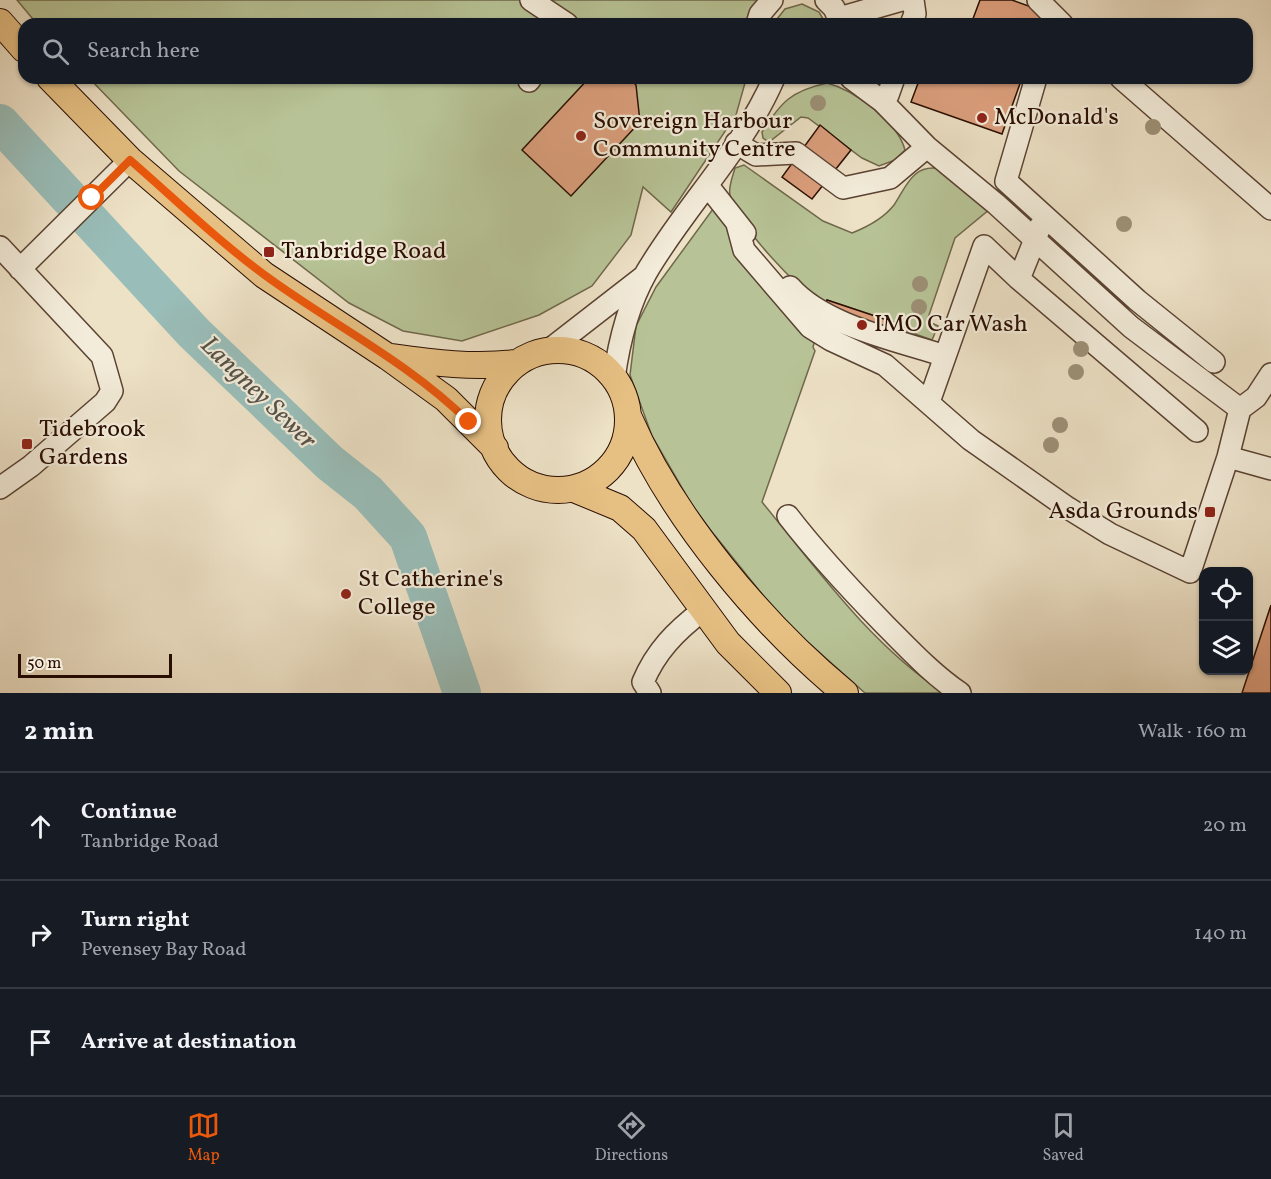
<!DOCTYPE html>
<html lang="en">
<head>
<meta charset="utf-8">
<style>
	body { margin:0; font-family:Vollkorn,serif; background:#20242c; color:#f1f3f6 }
	.controls { position:absolute; right:18px; bottom:18px; display:grid; overflow:hidden; border-radius:12px; box-shadow:0 2px 4px #0004 }
	.controls button { width:54px; height:54px; display:grid; place-items:center; padding:0; border:0; border-bottom:2px solid #363941; background:#171b24; color:#f1f3f6; font:30px sans-serif }
	.scale { position:absolute; left:18px; bottom:15px; width:154px; box-sizing:border-box; padding-left:6px; border:3px solid #290d00; border-top:0; font-size:16px; line-height:21px; white-space:nowrap; color:#290d00; -webkit-text-stroke:4px #f3ecda; paint-order:stroke }
	.stop { position:absolute; width:18px; height:18px; margin:-14px; border:4px solid #ea580c; border-radius:50%; background:#fff }
	.stop.end { background:#ea580c; border-color:#fff; box-shadow:0 2px 6px #0008 }
	.list { margin:0; padding:0; list-style:none }
	h2 { display:flex; justify-content:space-between; align-items:center; height:78px; margin:0; padding:0 24px; font-size:26px }
	h2 small { font-size:20px; font-weight:400; color:#9ea1a6 }
	.list li { display:grid; grid-template-columns:39px 1fr auto; gap:18px; align-items:center; box-sizing:border-box; height:108px; padding:0 24px; border-top:2px solid #363941 }
	.list b { display:block; font-size:22px; white-space:nowrap }
	.list p { margin:0; font-size:20px; white-space:nowrap; color:#9ea1a6 }
	.list em { font-size:20px; font-style:normal; color:#9ea1a6 }
	.icon { flex:none; width:33px; height:33px; fill:none; stroke:currentColor; stroke-width:2; stroke-linecap:round; stroke-linejoin:round }
	.map { position:relative; flex:none; width:1271px; height:693px; overflow:hidden }
	.search { position:absolute; background:#171b24; box-shadow:0 2px 4px #0004; left:18px; right:18px; top:18px; height:66px; display:flex; align-items:center; gap:15px; box-sizing:border-box; padding:0 21px; border-radius:18px; color:#9ea1a6; font-size:22px }
	.sheet { height:402px; background:#171b24 }
	nav { display:flex; justify-content:space-around; align-items:center; box-sizing:border-box; height:84px; border-top:2px solid #363941; background:#171b24; font-size:16px; color:#9ea1a6 }
	nav a { display:grid; justify-items:center; gap:3px }
	nav .on { color:#ea580c }
	.map>svg:first-child { display:block }
	.green { fill:#b7c396; stroke:#70684b; stroke-width:1.5 }
	.lines { fill:none; stroke-linecap:round; stroke-linejoin:round }
	.river { stroke:#99bdb8; stroke-width:38 }
	.building { fill:#db9e7c; stroke:#290d00; stroke-width:1.5 }
	.minor-casing { stroke:#5a4232; stroke-width:24 }
	.major-casing { stroke:#290d00; stroke-width:28 }
	.minor { stroke:#f3ecda; stroke-width:21 }
	.major { stroke:#e6c083; stroke-width:26 }
	.tree { fill:#9d9076 }
	.route { stroke:#ea580c; stroke-width:8 }
	.poi-dot { fill:#8f2418; stroke:#f3ecda; stroke-width:2 }
	.labels { text-anchor:middle; dominant-baseline:central; stroke-width:4.5; stroke-linejoin:round; paint-order:stroke }
	.poi-label { font-size:24px; fill:#290d00; stroke:#f3ecda; text-anchor:start }
	.water-label { font-size:26px; font-style:italic; fill:#56534a; stroke:#f3ecda }
</style>
</head>
<body>
<div class="map">
<svg width="1271" height="693" viewBox="0 0 1271 693">
	<rect width="100%" height="100%" fill="#ede1c6"/>
	<filter id="stains"><feTurbulence type="fractalNoise" baseFrequency=".00333" numOctaves="4"/><feColorMatrix values="0 0 0 0 .2 0 0 0 0 .09 0 0 0 0 .02 0 0 0 .5 -.17"/></filter>
	<radialGradient id="worn" r=".72"><stop offset=".6" stop-color="#630" stop-opacity="0"/><stop offset="1" stop-color="#630" stop-opacity=".3"/></radialGradient>
	<path class="green" d="M17,0h740l-13,24h-707z
		M802,4l17,8 7,12h-53l12,-15z
		M89,78h656v5l-9,32 -65,97 -28,-25 -12,48 -39,51 -53,29 -77,26 -59,-10 -54,-28 -170,-132z
		M827,83c27,7 71,39 78,67l-10,10 -16,6 -17,-8 -54,-40 -7,-1 -32,25 -6,-4 -1,-6c19,-30 29,-41 65,-49z
		M744,165l79,56 29,12c15,-6 32,-15 42,-28 12,-18 19,-42 47,-36 14,4 41,26 55,35l-41,34 -28,83 11,5 -6,14 -28,-10 1,-4 -78,-26 -2,6c-27,-16 -88,-81 -95,-111 -2,-8 3,-19 5,-27z
		M713,209l102,131 -2,7 2,4 -53,151c55,67 109,143 182,191h-79l-82,-73 -87,-108 -44,-76 -22,-61 6,-49 20,-39z"/>
	<g class="lines">
		<path class="river" d="M0,123l194,210 136,130 38,30 40,44 54,156"/>
	</g>
	<path class="building" d="M980,0h32l33,12 -4,12h-70z
		M589,78h41l6,7 4,37 -69,74 -49,-46z
		M920,78h102l-20,56 -91,-32z
		M820,125l31,25 -39,49 -30,-22z
		M827,300l78,26 -7,24 -79,-26z
		M1271,605v88h-29z"/>
	<g class="lines">
		<g class="minor-casing">
			<path id="minor" d="M531,0l36,24
				M826,0l8,8 7,16
				M1038,0l24,24
				M839,18l63,-18
				M757,24l3,-10 12,-14
				M911,24l4,-10 -2,-14
				M851,78l31,23 45,46 69,57 135,123 109,82
				M1036,78l-30,103 131,119 77,62
				M1121,78l150,131
				M529,81l2,-3
				M882,101l6,-6 6,-17
				M736,143l20,12 40,-2 47,35 47,-10 37,-31
				M708,186l37,47
				M737,224l7,26 66,77 21,13 54,25 86,75 97,68 42,26 80,38 38,-115 12,-48 16,-12 15,-23
				M0,247l102,109 10,35 -7,11 -74,64 -31,22
				M20,269l110,-109
				M1019,279l21,-52
				M790,287c34,39 107,53 155,69
				M549,350l94,-73
				M614,378c5,-36 14,-73 32,-105 39,-67 97,-123 128,-195
				M929,402l55,-156 35,33 178,152
				M1228,457l43,12
				M788,516c30,39 63,74 97,109 24,24 47,49 75,68
				M650,693l-7,-11c13,-31 33,-51 59,-71"/>
		</g>
		<g class="major-casing">
			<path id="major" d="M0,22l24,27
				M50,78l80,82 134,115 124,82 58,42 49,49
				M488 420a70 70 0 1 1 140 0a70 70 0 1 1-140 0Z
				M392,357c42,6 82,11 124,6
				M629,418c43,99 132,206 216,275
				M574,489l46,19 24,21 84,114 50,50"/>
		</g>
		<use href="#minor" class="minor"/>
		<use href="#major" class="major"/>
	</g>
	<g class="tree">
		<circle cx="818" cy="103" r="8"/>
		<circle cx="1153" cy="127" r="8"/>
		<circle cx="1124" cy="224" r="8"/>
		<circle cx="920" cy="284" r="8"/>
		<circle cx="919" cy="307" r="8"/>
		<circle cx="1081" cy="349" r="8"/>
		<circle cx="1076" cy="372" r="8"/>
		<circle cx="1060" cy="425" r="8"/>
		<circle cx="1051" cy="445" r="8"/>
	</g>
	<g class="lines">
		<path class="route" d="M92,198l38,-38c45,39 88,81 136,116 67,49 144,87 203,146"/>
	</g>
	<g class="poi-dot">
		<circle cx="982" cy="118" r="6"/>
		<circle cx="581" cy="136" r="6"/>
		<rect x="263" y="246" width="12" height="12" rx="3"/>
		<circle cx="862" cy="325" r="6"/>
		<rect x="21" y="438" width="12" height="12" rx="3"/>
		<rect x="1204" y="506" width="12" height="12" rx="3"/>
		<circle cx="346" cy="594" r="6"/>
	</g>
	<g class="labels">
		<g class="poi-label">
			<text x="994" y="118">McDonald's</text>
			<text x="593" y="122">Sovereign Harbour<tspan x="593" dy="28">Community Centre</tspan></text>
			<text x="281" y="252">Tanbridge Road</text>
			<text x="874" y="325">IMO Car Wash</text>
			<text x="39" y="430">Tidebrook<tspan x="39" dy="28">Gardens</tspan></text>
			<text x="1198" y="512" text-anchor="end">Asda Grounds</text>
			<text x="358" y="580">St Catherine's<tspan x="358" dy="28">College</tspan></text>
		</g>
		<g class="water-label">
			<text transform="translate(258 393) rotate(44)">Langney Sewer</text>
		</g>
	</g>
	<rect width="100%" height="100%" filter="url(#stains)"/>
	<rect width="100%" height="100%" fill="url(#worn)"/>
</svg>
<div class="controls">
<button><svg class="icon" aria-label="locate" viewBox="0 0 24 24"><circle cx="12" cy="12" r="6"/><path d="M12 2v4M12 18v4M2 12h4M18 12h4"/></svg></button>
<button><svg class="icon" aria-label="layers" viewBox="0 0 24 24"><path d="M12 4l9 5-9 5-9-5zM3 14l9 5 9-5"/></svg></button>
</div>
<div class="scale">50 m</div>
<div class="stop" style="left:92px;top:198px"></div>
<div class="stop end" style="left:469px;top:422px"></div>
<div class="search"><svg class="icon" aria-label="search" viewBox="0 0 24 24"><circle cx="10" cy="10" r="6"/><path d="M15 15l6 6"/></svg>Search here</div>
</div>
<section class="sheet">
<h2>2 min<small>Walk · 160 m</small></h2>
<ul class="list">
<li><svg class="icon" aria-label="ahead" viewBox="0 0 24 24"><path d="M12 20V5M6 11l6-6 6 6"/></svg><div><b>Continue</b><p>Tanbridge Road</p></div><em>20 m</em></li>
<li><svg class="icon" aria-label="right" viewBox="0 0 24 24"><path d="M7 20v-9h11M14 6l5 5-5 5"/></svg><div><b>Turn right</b><p>Pevensey Bay Road</p></div><em>140 m</em></li>
<li><svg class="icon" aria-label="arrive" viewBox="0 0 24 24"><path d="M6 21V4h12l-3 4 3 4H6"/></svg><div><b>Arrive at destination</b></div></li>
</ul>
</section>
<nav>
<a class="on"><svg class="icon" aria-label="map" viewBox="0 0 24 24"><path d="M3 6l6-2 6 2 6-2v14l-6 2-6-2-6 2zM9 4v14M15 6v14"/></svg>Map</a>
<a><svg class="icon" aria-label="directions" viewBox="0 0 24 24"><path d="M12 3l9 9-9 9-9-9zM9 14v-3h6M13 9l2 2-2 2"/></svg>Directions</a>
<a><svg class="icon" aria-label="saved" viewBox="0 0 24 24"><path d="M7 4h10v16l-5-4-5 4z"/></svg>Saved</a>
</nav>
</body>
</html>
